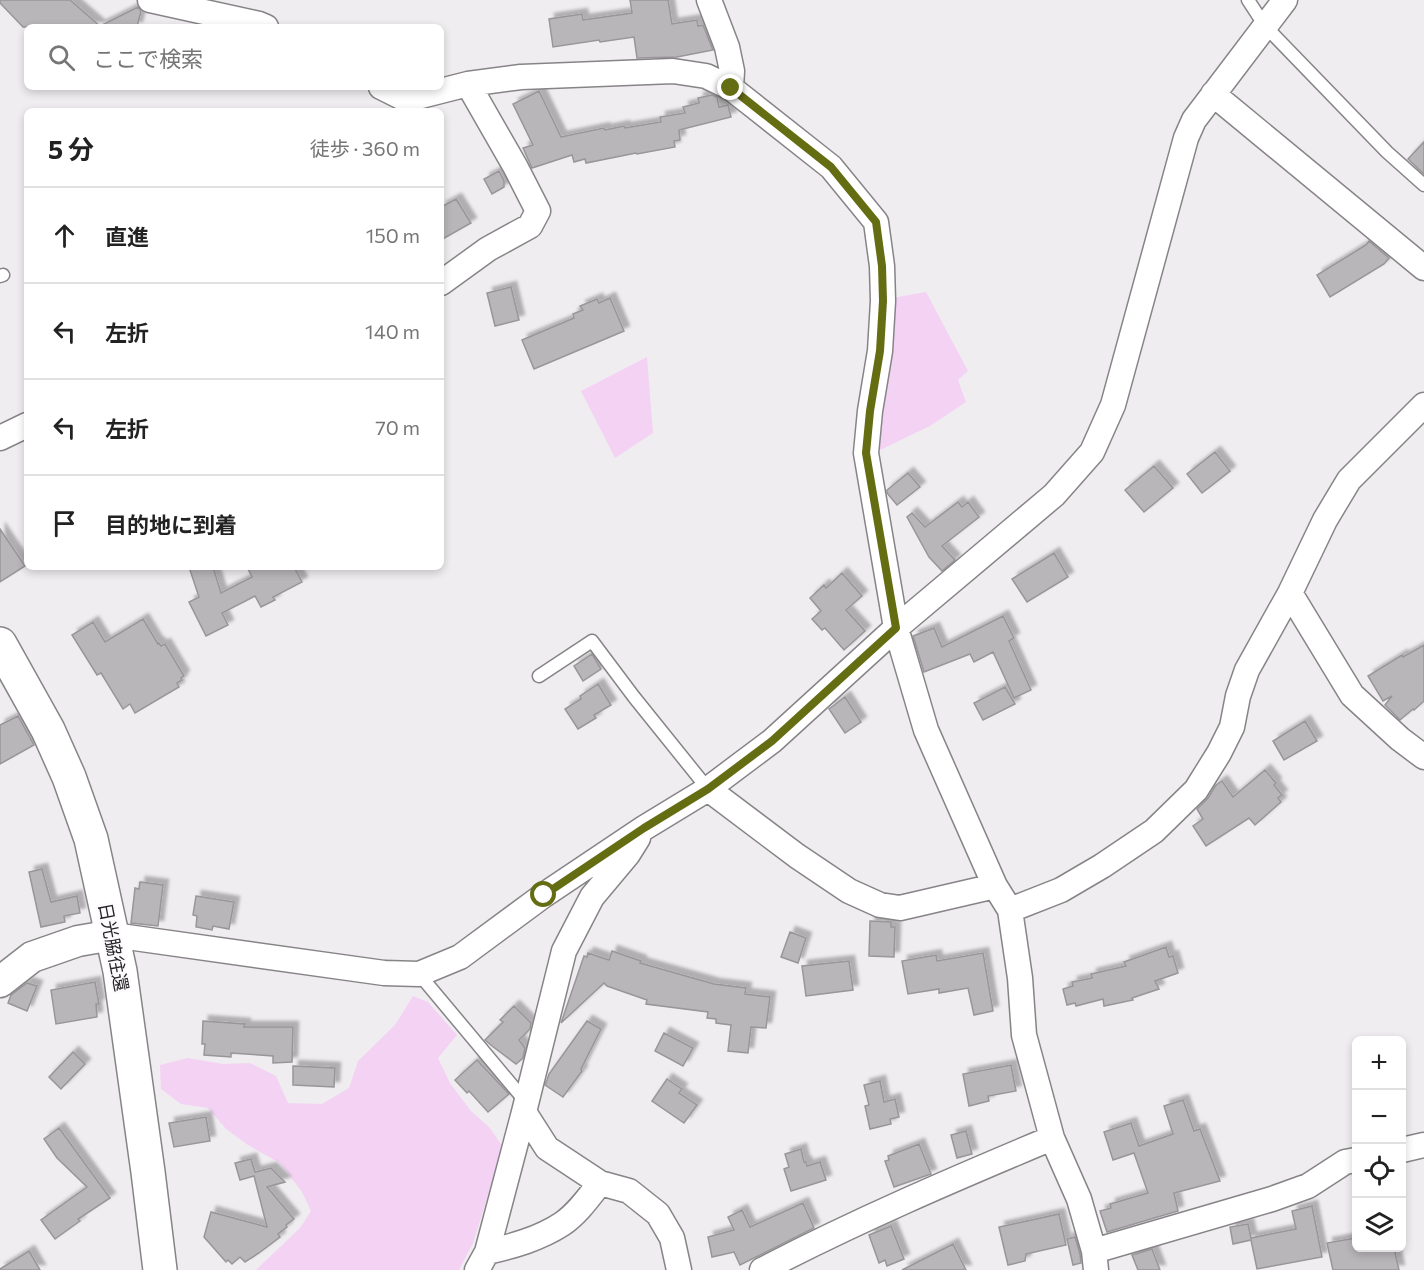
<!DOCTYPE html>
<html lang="ja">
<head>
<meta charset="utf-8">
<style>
	body { margin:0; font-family:Commissioner,"Noto Sans JP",sans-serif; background:#f2f2f2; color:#222 }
	.controls { position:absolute; right:18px; bottom:18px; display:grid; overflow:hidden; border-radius:9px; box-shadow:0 3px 9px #0003 }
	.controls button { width:54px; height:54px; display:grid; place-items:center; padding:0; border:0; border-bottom:2px solid #e0e0e0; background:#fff; color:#222; font:30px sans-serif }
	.stop { position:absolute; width:18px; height:18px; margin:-14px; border:4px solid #656d13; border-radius:50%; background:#fff }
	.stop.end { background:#656d13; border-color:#fff; box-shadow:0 2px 6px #0008 }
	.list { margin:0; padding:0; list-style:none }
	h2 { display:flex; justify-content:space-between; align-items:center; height:78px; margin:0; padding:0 24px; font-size:26px }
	h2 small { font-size:20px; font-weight:400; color:#767676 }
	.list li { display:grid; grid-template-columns:39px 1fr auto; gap:18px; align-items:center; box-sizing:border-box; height:96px; padding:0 24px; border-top:2px solid #e0e0e0 }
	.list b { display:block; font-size:22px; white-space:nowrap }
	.list em { font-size:20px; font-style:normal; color:#767676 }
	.icon { flex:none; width:33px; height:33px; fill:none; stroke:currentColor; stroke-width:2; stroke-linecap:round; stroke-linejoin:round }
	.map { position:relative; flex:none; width:1424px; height:1270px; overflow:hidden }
	.search { position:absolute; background:#fff; box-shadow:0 3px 9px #0003; left:24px; top:24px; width:420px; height:66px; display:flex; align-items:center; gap:15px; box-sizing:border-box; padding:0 21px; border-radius:9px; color:#767676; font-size:22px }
	.panel { position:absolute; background:#fff; box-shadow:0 3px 9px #0003; left:24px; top:108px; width:420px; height:462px; border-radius:9px }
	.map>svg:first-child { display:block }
	.green { fill:#f3d2f4 }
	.building { fill:#b9b6b9; stroke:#989699; stroke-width:1.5; filter:url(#shadow) }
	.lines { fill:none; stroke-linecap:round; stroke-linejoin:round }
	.service-casing { stroke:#878487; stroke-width:15 }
	.minor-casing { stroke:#878487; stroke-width:27 }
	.tertiary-casing { stroke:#878487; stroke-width:33 }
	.trunk-casing { stroke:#878487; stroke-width:36 }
	.service { stroke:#fff; stroke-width:12 }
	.minor { stroke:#fff; stroke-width:24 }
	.tertiary { stroke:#fff; stroke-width:30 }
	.trunk { stroke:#fff; stroke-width:33 }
	.route { stroke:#656d13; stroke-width:8 }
	.labels { text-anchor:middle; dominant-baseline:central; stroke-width:4.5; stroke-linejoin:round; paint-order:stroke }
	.street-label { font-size:18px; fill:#262526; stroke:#fdfafd }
</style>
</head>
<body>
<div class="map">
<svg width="1424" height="1270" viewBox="0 0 1424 1270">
	<defs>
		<filter id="shadow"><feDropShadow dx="5.5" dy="-5.5" stdDeviation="1.5" flood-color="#0004"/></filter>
	</defs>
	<rect width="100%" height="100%" fill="#f0edf0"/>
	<path class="green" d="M926,292l42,79 -10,9 8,22 -36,24 -50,24 -7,-1 7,-39 10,-39 2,-73z
		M647,357l6,76 -38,25 -34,-67z
		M413,996l15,6 29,33 -19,23 12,25 21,28 19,17 13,19 -30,96 -14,27h-203l44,-42 11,-17 -9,-19 -22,-29 -32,-18 -22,-16 -18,-21 -27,-4 -20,-15 -1,-24 28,-7 35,6 27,-1 26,13 12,27 34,1 27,-16 9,-27 37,-36z"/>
	<path class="building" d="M0,0h70l30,26 38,-19 3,4 -4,16h-114l-23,-24z
		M630,0h38l4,24 25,-4 1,6 5,-1 10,25 -36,7 -40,1 -3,-21 -34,5 -1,-2 -46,7 -4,-28 33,-5 1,6 49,-7z
		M539,91l22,46 43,-9 1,2 19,-4 1,2 36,-6 -1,-5 25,-4 -2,-6 16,-4 -1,-5 14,-3 5,2 2,10 9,-2 3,12 -52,13 1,10 -6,1 1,6 -38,7 -1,-1 -50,10 -1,-4 -11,3 -2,-7 -40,13 -9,-20 10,-3 -20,-41z
		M1424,142v32l-16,-15z
		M499,171l5,10v6l-12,7 -8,-15z
		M456,199l15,24 -30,17v-33z
		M1369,241l20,17 -5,6 -54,33 -13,-22 49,-30z
		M511,287l8,33 -24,6 -8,-33z
		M610,298l14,33 -90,38 -12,-29 52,-22 -1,-4 10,-4 -3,-4 17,-7 2,4z
		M1215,452l15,19 -28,22 -15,-19z
		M1154,466l19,22 -29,24 -19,-22z
		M908,473l12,14 -23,18 -10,-12v-3z
		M958,502l4,5 6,-5 11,15 -37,29 13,14 -13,11 -13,-14 -22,-40 5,-4 13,14z
		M0,529l25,37 -25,16z
		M1054,553l14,24 -41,25 -15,-23z
		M189,567h24l8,26 31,-16 -5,-10h47l8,15 -29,15 2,3 -14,7 -6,-11 -33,17 6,12 -22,11 -17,-34 10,-5z
		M842,573l20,23 -16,14 19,21 -21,19 -19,-22 -3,2 -10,-11 9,-8 -11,-13 14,-13 2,3z
		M1003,616l11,22 -5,3 22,49 -17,8 -21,-46 -19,10 -4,-8 -46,18 -11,-36 21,-8 8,19z
		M143,619l15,25 1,-1 2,3 4,-2 19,32 -3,2 1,2 -5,3 2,4 -44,26 -5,-9 -7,5 -22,-36 -4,2 -25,-40 21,-13 12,20z
		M1424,645v56l-10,9 -1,-1 -13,11 -15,-15 7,-9 -9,5 -15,-25 34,-21 1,2z
		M592,654l9,15 -18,12 -9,-15z
		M598,684l13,21 -17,10 2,3 -18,11 -13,-20 16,-10 -1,-3z
		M1005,687l10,17 -32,16 -9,-17z
		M845,697l16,25 -16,11 -16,-24z
		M18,716l16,29 -34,19v-39z
		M1305,721l12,20 -33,19 -11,-19z
		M1265,770l11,13 -2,2 8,10 -4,3 3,4 -26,23 -6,-7 -43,28 -13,-20 10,-7 -6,-10 11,-11 8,-13 6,-4 11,16z
		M42,869l9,33 26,-6 3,17 -16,3 1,6 -24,5 -12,-55z
		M140,882l23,3 -5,41 -27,-3 4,-35 4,1z
		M196,896l38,6 -5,27 -16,-3 -1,4 -16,-3 1,-11 -4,-1z
		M870,921l21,1v5h4l-1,30 -25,-1z
		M790,932l16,6 -8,25 -17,-6z
		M1166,947l3,10 4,-1 5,17 -23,8 4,8 -27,9 1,2 -29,6 -1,-7 -27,7 -1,-3 -8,2 -4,-16 10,-3 -1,-4 20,-4 -1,-4 35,-8 -2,-4z
		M612,951l29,10 -1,2 74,21 32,4 -1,6 25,3 -4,31 -15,-1 -3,26 -20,-2 3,-26 -15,-2v-4l-9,-1 1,-6 -62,-8 1,-4 -40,-14 -3,-3 -43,40 23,-67 3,1 1,-4 21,7z
		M983,953l10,58 -19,4 -6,-27 -29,5v-4l-31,5 -6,-33 34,-6 1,6z
		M849,961l4,29 -47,6 -4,-30z
		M95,982l4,22h-3l1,13 -41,7 -5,-34z
		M27,983l10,3 -10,25 -19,-8 3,-8z
		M514,1006l17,17 -1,6 -11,11 6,8 -2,10 -7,6 -24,-18 -7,-6 18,-18 -3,-2z
		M203,1021l42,3 -1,3h49l-1,35 -19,1v-7l-42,-3v4l-27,-2 1,-11h-3z
		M587,1021l14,8 -20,40 1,2 -19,26 -18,-12 2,-5 2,-6z
		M664,1033l29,15 -10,18 -28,-15z
		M73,1052l12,12 -24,25 -12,-12z
		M477,1060l32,34 -21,18 -19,-21 -2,2 -12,-13z
		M1011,1065l5,26 -28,5 1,5 -20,5 -6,-32z
		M293,1066l42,2 -1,19 -41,-2z
		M667,1079l15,10 -3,4 18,12 -13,18 -32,-22z
		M880,1081l4,21 11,-3 4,18 -9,2 1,5 -21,5 -5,-23 4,-1 -5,-20z
		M1183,1100l11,31 6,-2 20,52 -46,12 4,18 -71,21 -7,-21 11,-3 -1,-4 38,-11 -14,-40 -21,7 -9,-28 27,-9 8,23 34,-12 -9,-28z
		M206,1117l4,24 -36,6 -5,-24z
		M59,1128l51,70 -32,21 2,2 -25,18 -14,-19 46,-33 -30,-29 -13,-19z
		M966,1131l6,23 -15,4 -6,-23z
		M919,1144l12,30 -37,13 -9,-26 4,-1 -1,-4z
		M801,1149l3,13h2l1,4 13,-4 6,18 -35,11 -7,-22 5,-2 -4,-13z
		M251,1159l4,13 16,-4 14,14 -18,5 27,32 -8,6 1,2 -9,7 2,3 -21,16 -14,9 -5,-5 -8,7 -4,-4 -2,2 -22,-25 7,-25 56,15 -13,-51 -14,4 -5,-17z
		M803,1203l11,25 -74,37 -6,-13 -22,5 -4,-20 26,-7 -6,-13 14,-7 8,17z
		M1312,1206l10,51 -65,12 -6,-29 -18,4 -3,-17 18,-3 3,14 45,-9 -4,-18z
		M1059,1214l7,31 -40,9 -1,7 -17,4 -9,-38z
		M891,1226l13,33 -17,7 -2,-6 -6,3 -10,-28z
		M1075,1237l5,17 1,9 -8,2 -6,-26z
		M1356,1238v10h38l5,22h-66l-6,-27z
		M953,1244l13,26h-64z
		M1152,1249l8,21h-22l-6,-15z
		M29,1251l11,19h-40v-1z"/>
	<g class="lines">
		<g class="service-casing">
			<path id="service" d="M1248,0l17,26 122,126 37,33
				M0,276l3,-1
				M539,676l53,-35 42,56 74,92
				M419,974l107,128"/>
		</g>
		<g class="minor-casing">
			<path id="minor" d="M150,0l109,24 7,3
				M709,0l18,47 5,24 -1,17
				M381,87l22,11h10l55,-14 53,-7 152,-6 33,5 25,12 100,79 45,55 6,44 1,35 -3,50 -10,60 -4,42 30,175 30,102 69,156 15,24 10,68 4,57 28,103 27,61 15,52 2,19
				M1213,94l211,174
				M441,283l47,-34 42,-23 8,-15 -23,-45 -47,-82
				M0,438l27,-13
				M1290,593l62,102 48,44 24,18
				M708,789l89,67 52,35 31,14 20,3 95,-22
				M1010,910l51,-20 41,-24 52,-35 42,-41 23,-37 13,-26 6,-31 9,-26 43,-77 35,-73 24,-40 75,-75
				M113,935l271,38 35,1 41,-17 84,-62 100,-67 64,-39 64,-48 124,-113 158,-133 38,-43 21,-47 73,-267 8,-18 91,-120
				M524,1112l23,36 53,35 29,8 29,23 14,24 7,32
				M1402,1150l22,-5
				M1094,1251l178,-52 36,-13 37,-24 11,-2
				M487,1252c26,-6 52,-13 75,-28 15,-10 27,-27 38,-41
				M477,1270l10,-18 37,-140 40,-161 28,-54 36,-43 10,-16
				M762,1270c94,-49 192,-91 290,-132"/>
		</g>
		<g class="tertiary-casing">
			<path id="tertiary" d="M0,982l32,-25 46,-16 35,-6"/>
		</g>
		<g class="trunk-casing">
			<path id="trunk" d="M0,644l48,86 21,47 22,62 29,132 28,201 12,98"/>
		</g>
		<use href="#service" class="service"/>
		<use href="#minor" class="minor"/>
		<use href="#tertiary" class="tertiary"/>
		<use href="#trunk" class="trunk"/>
	</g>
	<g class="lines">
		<path class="route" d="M544,895l100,-67 64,-39 64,-48 124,-113 -30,-175 4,-42 10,-60 3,-50 -1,-35 -6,-44 -45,-55 -100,-79"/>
	</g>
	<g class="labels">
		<g class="street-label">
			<text transform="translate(114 947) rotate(79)">日光脇往還</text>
		</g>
	</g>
</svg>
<div class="controls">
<button>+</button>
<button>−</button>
<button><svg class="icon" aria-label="locate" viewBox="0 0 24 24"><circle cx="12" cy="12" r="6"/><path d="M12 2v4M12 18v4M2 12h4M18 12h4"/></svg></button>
<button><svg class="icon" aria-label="layers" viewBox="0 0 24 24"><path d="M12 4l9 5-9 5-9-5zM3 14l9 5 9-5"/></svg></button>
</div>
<div class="stop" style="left:544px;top:895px"></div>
<div class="stop end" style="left:731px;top:88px"></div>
<div class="search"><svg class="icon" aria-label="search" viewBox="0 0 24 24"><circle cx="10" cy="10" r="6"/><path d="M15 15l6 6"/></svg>ここで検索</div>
<section class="panel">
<h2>5 分<small>徒歩 · 360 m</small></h2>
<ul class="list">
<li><svg class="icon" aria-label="ahead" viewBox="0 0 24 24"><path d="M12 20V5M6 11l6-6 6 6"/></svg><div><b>直進</b></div><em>150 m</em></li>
<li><svg class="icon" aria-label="left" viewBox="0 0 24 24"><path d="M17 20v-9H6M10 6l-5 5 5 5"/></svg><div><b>左折</b></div><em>140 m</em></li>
<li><svg class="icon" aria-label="left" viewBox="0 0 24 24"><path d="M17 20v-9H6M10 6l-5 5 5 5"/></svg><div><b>左折</b></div><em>70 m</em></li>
<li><svg class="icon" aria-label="arrive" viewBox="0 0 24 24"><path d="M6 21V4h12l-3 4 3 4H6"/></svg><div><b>目的地に到着</b></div></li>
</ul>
</section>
</div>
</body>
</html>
